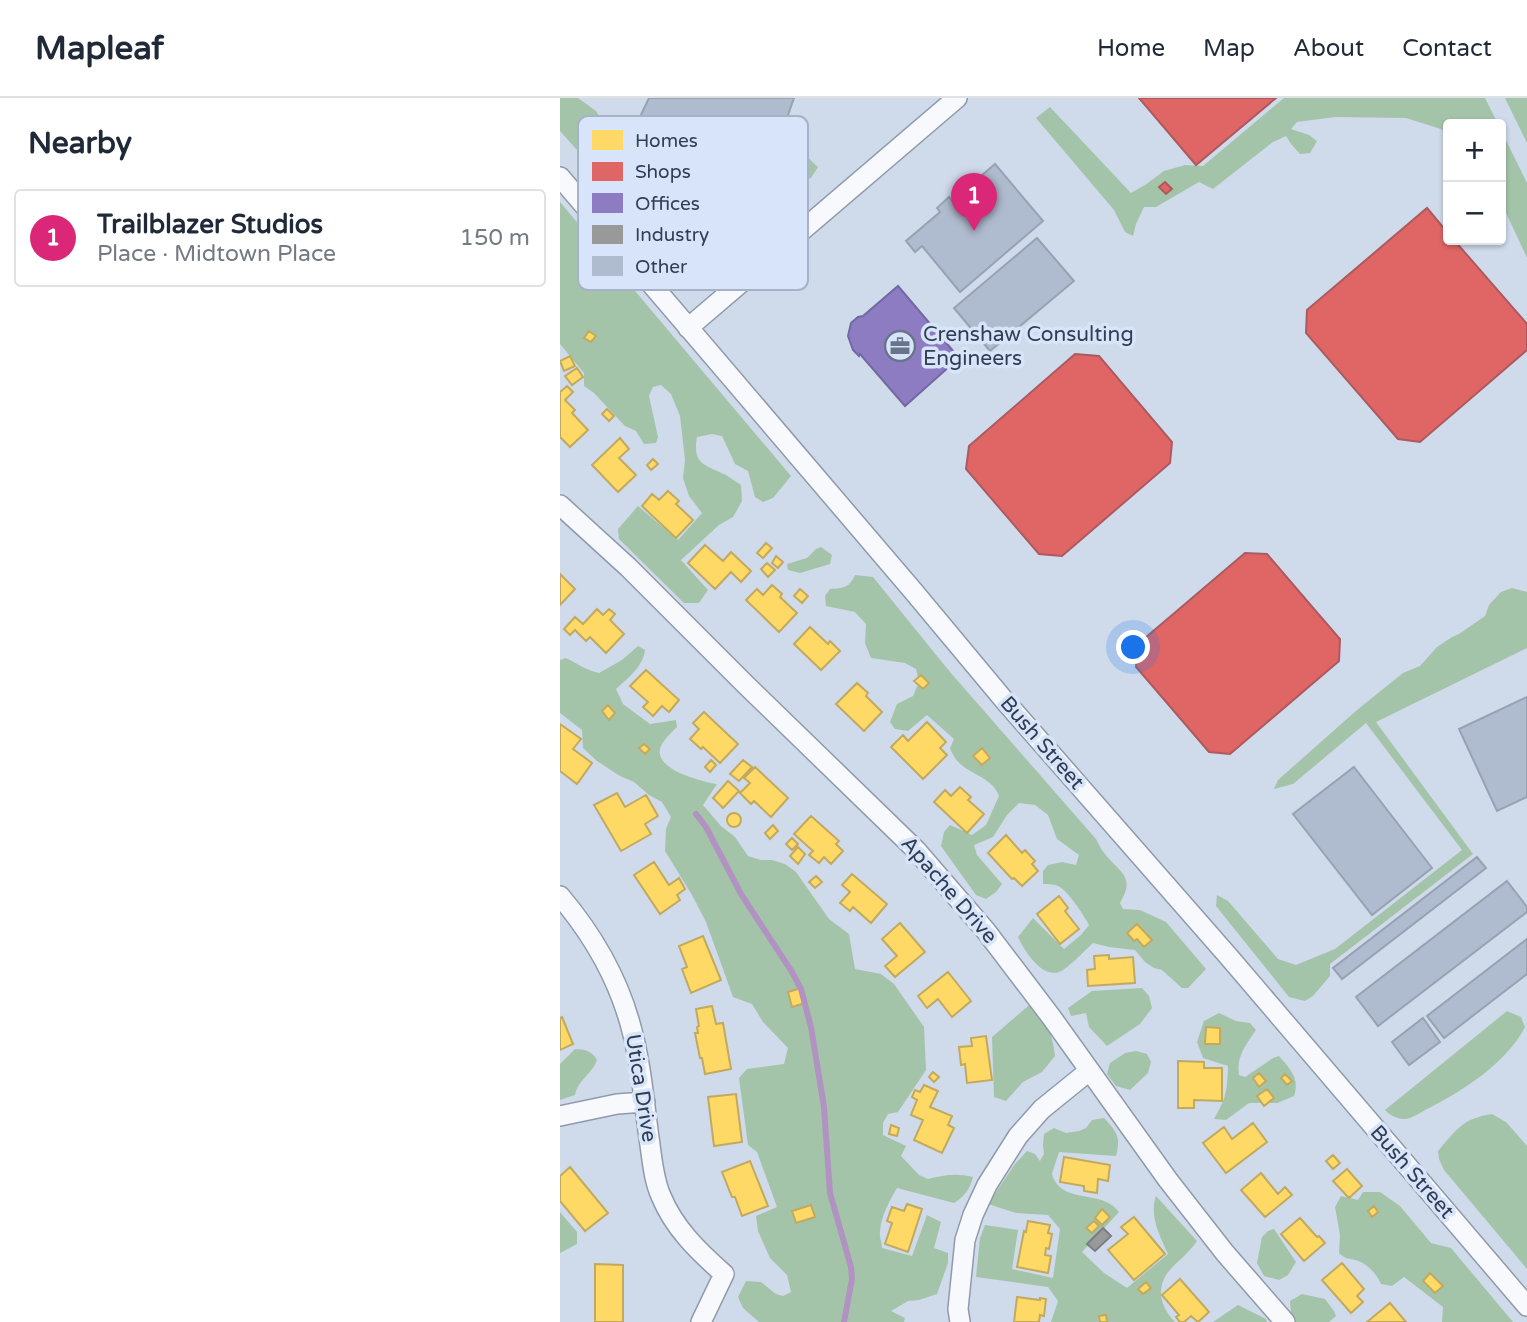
<!DOCTYPE html>
<html lang="en">
<head>
<meta charset="utf-8">
<style>
	body { margin:0; font-family:"Varela Round",sans-serif; background:#f6f6f7; color:#1f2937 }
	.controls { position:absolute; right:21px; top:21px; display:grid; overflow:hidden; border-radius:7px; box-shadow:0 2px 5px #0004 }
	.controls button { width:63px; height:63px; display:grid; place-items:center; padding:0; border:0; border-bottom:2px solid #e0e1e3; background:#fff; color:#1f2937; font:35px sans-serif }
	.you { position:absolute; left:574px; top:550px; width:24px; height:24px; margin:-18px; border:5px solid #fff; border-radius:50%; background:#1a73e8; box-shadow:0 0 0 10px #1a73e833 }
	.badge { display:grid; place-items:center; width:46px; height:46px; border-radius:50%; background:#db2777; color:#fff; font-size:23px; font-weight:700 }
	.pin { position:absolute; translate:-50% -58px; filter:drop-shadow(0 2px 4px #0008) }
	.pin::after { content:''; position:absolute; top:37px; width:24px; height:21px; background:inherit; clip-path:polygon(0 0,100% 0,50% 100%) }
	.list { margin:0; padding:0; list-style:none }
	h2 { display:flex; justify-content:space-between; align-items:center; height:91px; margin:0; padding:0 28px; font-size:30px }
	h2 small { font-size:23px; font-weight:400; color:#747a83 }
	.list li { display:grid; grid-template-columns:46px 1fr auto; gap:21px; align-items:center; box-sizing:border-box; height:98px; margin:0 14px 14px; padding:0 14px; border:2px solid #e0e1e3; border-radius:7px }
	.list b { display:block; font-size:26px; white-space:nowrap }
	.list p { margin:0; font-size:23px; white-space:nowrap; color:#747a83 }
	.list em { font-size:23px; font-style:normal; color:#747a83 }
	.map { position:relative; flex:none; width:967px; height:1224px; overflow:hidden }
	header { display:flex; align-items:center; gap:42px; box-sizing:border-box; height:98px; padding:0 35px; background:#fff; border-bottom:2px solid #e0e1e3 }
	header strong { font-size:33px }
	nav { display:flex; gap:38px; margin-inline-start:auto; font-size:24px }
	main { display:flex }
	aside { flex:1; background:#fff }
	.map>svg:first-child { display:block }
	.forest { fill:#a4c4aa }
	.homes { fill:#ffd966; stroke:#c1aa60; stroke-width:2 }
	.shops { fill:#e06666; stroke:#ac5a60; stroke-width:2 }
	.offices { fill:#8e7cc3; stroke:#7269a1; stroke-width:2 }
	.industry { fill:#999; stroke:#7a7e84; stroke-width:2 }
	.lines { fill:none; stroke-linecap:round; stroke-linejoin:round }
	.stream { stroke:#b193c1; stroke-width:6 }
	.building { fill:#afbbcf; stroke:#97a2b2; stroke-width:2 }
	.street-casing { stroke:#8f9aaa; stroke-width:22 }
	.street { stroke:#f8f9fc; stroke-width:19 }
	.labels { text-anchor:middle; dominant-baseline:central; stroke-width:7; stroke-linejoin:round; paint-order:stroke }
	.poi-label { font-size:21px; fill:#313e52; stroke:#d7e4f9; text-anchor:start }
	.street-label { font-size:21px; fill:#313e52; stroke:#d7e4f9 }
	.key { fill:#d7e4f9; stroke:#a5b2c7; stroke-width:2 }
	.key-label { font-size:19px; fill:#313e52 }
</style>
</head>
<body>
<header>
<strong>Mapleaf</strong>
<nav><a>Home</a><a>Map</a><a>About</a><a>Contact</a></nav>
</header>
<main>
<aside>
<h2>Nearby<small></small></h2>
<ul class="list">
<li><span class="badge">1</span><div><b>Trailblazer Studios</b><p>Place · Midtown Place</p></div><em>150 m</em></li>
</ul>
</aside>
<div class="map">
<svg width="967" height="1224" viewBox="0 0 967 1224">
	<rect width="100%" height="100%" fill="#cfdaeb"/>
	<path class="forest" d="M0,0h18l18,13 29,44 9,19 12,11 21,7 24,4 23,7 14,12 -30,25 -1,12 13,9 4,11 -6,10 -10,3 -138,-154z
		M724,0h201l13,26h-50v11l-7,-6 -35,-11 -71,-1 -38,5 -6,7 18,6 8,6 -7,12 -10,1 -9,-10 -5,-8 -13,6 -60,47 -14,-7 -43,25h-12l-8,17 -3,12 -8,-4 -11,-22 -78,-92 14,-11 81,86 14,-8 19,-14 21,-6 18,1z
		M946,0h21v45l-22,-45z
		M229,26l13,13c0,15 4,19 16,30l-7,11 -9,4 -8,-3 -30,12 -9,-7z
		M941,32l26,53v75l-26,-56z
		M0,104l231,274 -18,22 -10,4 -8,-5 -7,-26 -13,-7 -13,-28 -10,-2 -15,3c-5,27 8,28 29,38 5,3 10,7 15,10l1,16 -9,16 -14,8 -38,35 27,30 -9,13h-15l-65,-64 -1,-10 20,-23 40,34 24,-27 -13,-17 -6,-18 2,-18 -5,-44 -9,-22 -10,-9 -8,2 -4,9 9,41 -2,6 -12,1 -8,-13 -11,-5 -31,-33 -10,-7v-13l-24,-29z
		M261,449l11,8 -2,9 -30,9 -12,-3 -1,-6 20,-6 9,-9z
		M295,477l18,2 77,95 146,167c3,5 5,11 9,15 15,19 31,22 15,49l3,6 17,1 26,12 40,47 -18,19h-6l-20,-18 -8,-2 -9,-6 -10,-12 -26,-3 -16,-4c-8,7 -25,26 -34,29 -18,6 -35,-22 -41,-35l15,-19 31,31 17,-14 8,-10c-6,-11 -19,-31 -29,-38 -5,-3 -11,-3 -17,-3v-13l5,-6 14,-3 14,3 3,-10 -22,-16 -9,-24 -13,-10 -16,-2 -12,12 -14,22 -19,8 3,10 25,29 -6,8 -10,7 -10,-4 -35,-49 3,-14 6,-7 22,10 14,-10 13,-29c-7,-20 -32,-21 -44,-38 -2,-3 -4,-7 -5,-10l4,-9 -27,-24 -19,16 -13,-2 -5,-7 7,-18 16,-8 6,-14 -3,-13 -11,-6 -34,-5 -6,-15 1,-19 -11,-12 -29,-6 -1,-10 5,-7c14,-1 19,-1 25,-14z
		M952,490l15,4v56l-151,74 97,132 -143,110v12l-17,20 -8,5 -16,-4 -73,-91 1,-11 11,6 50,58 18,6 39,-16 127,-99 -96,-127 -73,61 -19,5 4,-9 79,-70 46,-37 17,-7 17,-19 15,-10 7,-3 26,-18 4,-11 12,-13z
		M78,548l7,4c-2,17 -17,28 -29,39l7,15 27,20 26,-4 1,7c-6,6 -15,14 -17,22 -5,21 43,33 57,35l-14,21 18,21 14,11 13,19 13,4h11l13,4 11,8 33,47 20,15 6,35 26,5 13,10 30,43 2,43 -28,42 -10,2 -5,9v12l23,11 -5,10 18,19 9,4c16,-4 29,-6 45,-2 -3,12 -9,20 -19,26l-57,-15c-7,12 -16,28 -17,43 -1,5 2,12 2,17l30,8 15,-41 14,7 -7,26 14,5v10l-11,31 -18,6 -11,1 -17,10 14,7 -1,4h-145l-16,-14 -5,-11 8,-16 15,1 15,12 7,2 8,-4 -4,-17 -17,-17 -12,-27 -2,-15 21,-9 -20,-55 -9,-7 -9,-67 8,-9 37,-5 4,-16 -25,-26 -11,-18 -19,-7 -27,-75 -14,-27 -27,-44 1,-22 5,-12 -9,-15 -13,-7 -15,-13 -14,-6 -23,-15 -14,-13 -1,-18 -22,-17v-53l6,-2c12,6 20,12 33,15l23,-13z
		M582,890l7,8 3,12 -12,16 -33,22 -18,-19 -3,-14 -15,3 -3,-8 24,-17z
		M474,903c11,18 19,34 21,55l-13,16 -19,10 -17,19 -12,-4 -2,-60z
		M947,913l14,6 4,10c-18,36 -65,66 -100,83 -5,3 -10,6 -15,8 -9,3 -18,-1 -25,-8z
		M659,915l17,8 14,2 6,7c-10,15 -20,26 -17,45l6,2 28,-19 6,-2c11,13 21,22 15,40l-17,7h-28l-23,17 -12,-1c13,-22 13,-29 14,-53l-25,-8 -6,-16 7,-21z
		M15,951c10,0 18,3 22,11 -5,14 -19,20 -22,35l-15,5v-36z
		M576,953l11,3 4,8 -3,11 -18,17 -14,-4 -9,-12 3,-11 15,-10z
		M932,1016l14,8 21,24v123l-83,-99 -5,-11 -1,-8c19,-22 24,-32 54,-37z
		M544,1020c13,14 17,19 12,38l-57,-4 -7,22c1,3 2,7 5,10 14,18 47,7 62,28l-37,40 22,21 23,15 41,-34c-8,-18 -19,-38 -12,-58l41,45c-9,14 -24,23 -31,34 -10,16 -4,34 9,47h-124l7,-21 -10,-14 -72,-10 4,-39 5,-13 33,5 -6,39 41,9 7,-49 -12,-14 -32,-2 -28,-9 27,-40 12,-13 8,3 5,7 4,-7 -1,-9 1,-11 10,-6 12,5 13,-2 7,-3 6,-8z
		M803,1094h17l20,14 31,37 20,5 62,74h-71l1,-15 -39,-30 -12,9 -11,-2c-5,-11 -14,-21 -26,-24 -8,-2 -10,-1 -16,-7l1,-18 -5,-28 6,-11 17,4z
		M0,1114l17,20v12l-17,9z
		M714,1131l22,33 -8,13 -9,5 -15,-4 -7,-13 5,-26 6,-6z
		M742,1196l23,5 9,12 2,5 -7,6h-33l-5,-8 -1,-13z
		M678,1207l28,14 1,3h-54z"/>
	<path class="homes" d="M29,233l7,5 -5,6 -7,-4z
		M10,258l5,10 -11,5 -4,-10z
		M17,270l6,9 -11,8 -7,-9z
		M7,288l6,6 -8,8 10,10 -3,3 16,17 -18,17 -10,-10v-45z
		M47,311l7,7 -5,5 -7,-7z
		M60,340l9,11 -10,9 17,17 -18,17 -26,-27z
		M93,361l5,5 -7,6 -4,-5z
		M108,393l11,10 -3,3 17,16 -17,18 -34,-32 10,-12 7,6z
		M206,445l6,5 -9,10 -6,-5z
		M145,447l18,16 8,-9 20,19 -10,11 -10,-10 -16,17 -27,-26z
		M216,458l7,6 -5,6 -6,-5z
		M207,465l8,7 -7,7 -7,-8z
		M0,476l15,15 -15,16z
		M212,487l10,9 -2,3 17,16 -18,19 -33,-32 11,-11 6,6z
		M240,491l8,7 -6,7 -8,-7z
		M37,511l6,6 6,-6 6,5 -5,6 14,14 -18,19 -16,-16 -4,4 -11,-11 -5,5 -6,-6 11,-12 8,7z
		M250,529l18,17 2,-3 10,10 -19,19 -27,-26z
		M86,572l33,30 -10,12 -7,-6 -9,10 -10,-9 5,-5 -18,-16z
		M361,577l8,8 -6,6 -9,-8z
		M297,585l11,10 -2,3 16,16 -18,19 -28,-27z
		M48,607l7,8 -6,7 -7,-9z
		M144,614l34,32 -18,19 -17,-16 -2,2 -11,-10 9,-10 -6,-6z
		M367,624l19,20 -6,6 7,7 -24,24 -32,-32 12,-12 5,6z
		M0,626l21,15 -8,10 19,14 -15,21 -17,-13z
		M84,646l6,5 -5,5 -6,-6z
		M422,650l8,10 -8,7 -9,-9z
		M151,662l5,5 -6,7 -5,-5z
		M183,662l9,7 -13,14 -9,-7z
		M195,669l33,31 -17,19 -17,-16 -3,3 -11,-11 10,-10 -6,-5z
		M168,683l11,10 -16,17 -10,-10z
		M400,689l11,10 -3,3 16,14 -17,19 -33,-31 11,-12 6,6z
		M57,695l8,14 21,-12 12,21 -13,8 6,10 -30,17 -27,-46z
		M167 722a7 7 0 1 1 14 0a7 7 0 1 1-14 0Z
		M251,718l28,25 -3,3 7,7 -12,13 -7,-7 -5,6 -10,-8 4,-4 -19,-17z
		M213,727l5,6 -8,8 -5,-6z
		M446,737l16,18 3,-3 10,11 -3,3 6,7 -16,15 -8,-8 -2,1 -24,-26z
		M232,740l6,6 -6,6 -6,-6z
		M238,749l7,7 -7,10 -8,-8z
		M94,764l15,23 10,-7 6,11 -8,6 3,5 -20,14 -26,-39z
		M292,776l35,30 -16,19 -18,-16 -3,4 -10,-8 10,-11 -8,-7z
		M256,778l6,6 -7,6 -6,-6z
		M499,798l9,12 -3,3 14,18 -19,15 -23,-30z
		M340,825l25,29 -30,25 -10,-11 12,-10 -15,-17z
		M577,826l15,16 -8,7 -7,-8 -3,2 -7,-8z
		M143,838l18,44 -30,13 -9,-24 5,-2 -8,-21z
		M549,857v4l24,-2 2,26 -47,3 -1,-16 8,-1 -1,-13z
		M388,874l23,29 -19,16 -14,-18 -11,9 -9,-12z
		M241,890l4,15 -13,4 -4,-15z
		M152,908l4,18 7,-1 8,46 -26,5 -3,-16h-2l-5,-25h3l-1,-6 2,-1 -3,-17z
		M2,919l11,27 -13,6v-32z
		M646,929l14,1v16h-15z
		M426,938l6,44 -25,3 -2,-19 -4,1 -2,-18 13,-1 -1,-8z
		M618,963l26,1v6h18v33l-28,-1v8h-16z
		M373,974l6,5 -5,5 -5,-5z
		M699,975l7,8 -7,6 -6,-9z
		M725,976l7,7 -5,4 -6,-7z
		M364,987l14,6 -8,16 22,9 -4,9 6,3 -12,25 -28,-13 9,-20 -12,-5 6,-15 -5,-3 3,-7 5,2z
		M707,991l7,9 -10,8 -7,-10z
		M176,996l6,48 -28,4 -6,-49z
		M693,1025l14,19 -41,31 -23,-30 21,-16 8,12z
		M331,1027l8,3 -2,8 -8,-2z
		M773,1057l7,8 -7,6 -7,-8z
		M504,1059l46,8 -2,16 -10,-2 -1,14 -13,-2v-5l-24,-4z
		M190,1063l18,45 -26,10 -7,-19h-3l-10,-25z
		M10,1069l38,46 -23,18 -25,-30v-25z
		M787,1071l15,17 -13,12 -16,-17z
		M701,1075l17,21 7,-7 7,8 -27,22 -24,-27z
		M347,1106l15,5 -14,43 -23,-8 7,-21 -5,-2 5,-14 12,4z
		M251,1107l4,12 -19,6 -4,-12z
		M814,1108l4,6 -6,5 -4,-6z
		M542,1111l8,8 -8,8 -7,-7z
		M574,1119l31,37 -31,26 -26,-30 20,-16 -7,-7z
		M740,1120l17,19 2,-1 6,7 -21,18 -23,-27z
		M468,1123l22,4 -2,8 4,1 -3,15 -3,-1 -1,7 6,1 -3,17 -31,-6 7,-36 2,1z
		M534,1123l5,5 -7,7 -6,-5z
		M782,1165l22,26 -7,7 6,6 -12,11 -29,-33z
		M35,1166l28,1v57h-28z
		M870,1175l13,13 -8,7 -12,-12z
		M620,1181l29,33 -11,10 -7,-6 -7,6h-4l-4,-5 3,-2 -17,-20z
		M586,1184l5,6 -8,6 -5,-5z
		M457,1199l23,3v-2l6,1 -2,17 -4,-1 -1,7h-25z
		M830,1205l16,19h-39z
		M546,1217l1,7h-7l-1,-6z"/>
	<path class="shops" d="M579,0h137l-80,67z
		M605,84l7,7 -6,5 -7,-7z
		M867,110l21,25v7h6l73,84v26l-107,92 -22,-3 -92,-106 1,-23z
		M515,256l24,2 73,86 -2,21 -108,93 -23,-2 -73,-85 3,-23z
		M685,455l22,1 47,55 26,30 -1,22 -109,93 -21,-2 -73,-85 2,-23z"/>
	<path class="offices" d="M338,188l61,72 -54,48 -45,-52 -1,2 -6,-6 -5,-14 3,-13 7,-6 5,-1z"/>
	<path class="industry" d="M543,1130l8,8 -16,15 -8,-7z"/>
	<g class="lines">
		<path class="stream" d="M136,716l10,13 35,67 51,78 9,17 10,38 13,80 6,86 21,74 1,12 -8,43"/>
	</g>
	<path class="building" d="M89,0h145l-6,17 -8,9 -24,51 -49,-24 -11,23 -68,-32z
		M435,66l48,57 -83,71 -38,-46 -7,6 -9,-11 34,-29 -3,-4 12,-11 3,4z
		M477,140l37,43 -84,70 -36,-43z
		M967,599v100l-30,14 -38,-82z
		M794,669l78,101 -60,47 -79,-101z
		M917,759l9,11 -144,111 -9,-11z
		M947,783l20,26v5l-149,114 -22,-29z
		M967,841v35l-83,64 -17,-22z
		M863,920l17,24 -31,23 -17,-23z"/>
	<g class="lines">
		<g class="street-casing">
			<path id="street" d="M0,79l354,415 90,108 225,257 298,349
				M128,230l269,-230
				M0,407l68,62 118,118 170,165 70,81 66,87 116,162 57,73 60,69
				M0,798c33,39 58,82 71,131 10,36 13,74 18,111 3,19 4,40 12,58 13,32 37,55 63,78l-23,48
				M0,1018l57,-12 28,-2
				M400,1224l-2,-13 7,-69 8,-25 14,-30 31,-49 24,-27 47,-38"/>
		</g>
		<use href="#street" class="street"/>
	</g>
	<defs>
		<g id="office-ring" transform="scale(1.575)"><circle r="9.5" fill="#d7e4f9" stroke="#687588" stroke-width="1.5"/><path d="M-6-3h4V-5.5h4V-3h4V5H-6ZM-1-4.5V-3h2v-1.5ZM-6 0V1H6V0Z" fill="#687588"/></g>
	</defs>
	<g fill-rule="evenodd">
		<use href="#office-ring" x="340" y="248"/>
	</g>
	<g class="labels">
		<g class="poi-label">
			<text x="363" y="236">Crenshaw Consulting<tspan x="363" dy="24">Engineers</tspan></text>
		</g>
		<g class="street-label">
			<text transform="translate(482 645) rotate(49)">Bush Street</text>
			<text transform="translate(389 792) rotate(49)">Apache Drive</text>
			<text transform="translate(81 990) rotate(81)">Utica Drive</text>
			<text transform="translate(852 1074) rotate(49)">Bush Street</text>
		</g>
	</g>
	<rect x="18" y="18" width="230" height="174" rx="10" class="key"/>
	<rect x="32" y="32" width="31" height="20" fill="#ffd966"/>
	<rect x="32" y="64" width="31" height="19" fill="#e06666"/>
	<rect x="32" y="95" width="31" height="20" fill="#8e7cc3"/>
	<rect x="32" y="127" width="31" height="19" fill="#999"/>
	<rect x="32" y="158" width="31" height="20" fill="#afbbcf"/>
	<g class="key-label">
		<text x="75" y="49">Homes</text>
		<text x="75" y="80">Shops</text>
		<text x="75" y="112">Offices</text>
		<text x="75" y="143">Industry</text>
		<text x="75" y="175">Other</text>
	</g>
</svg>
<div class="controls">
<button>+</button>
<button>−</button>
</div>
<div class="you"></div>
<div class="pin badge" style="left:414px;top:133px">1</div>
</div>
</main>
</body>
</html>
